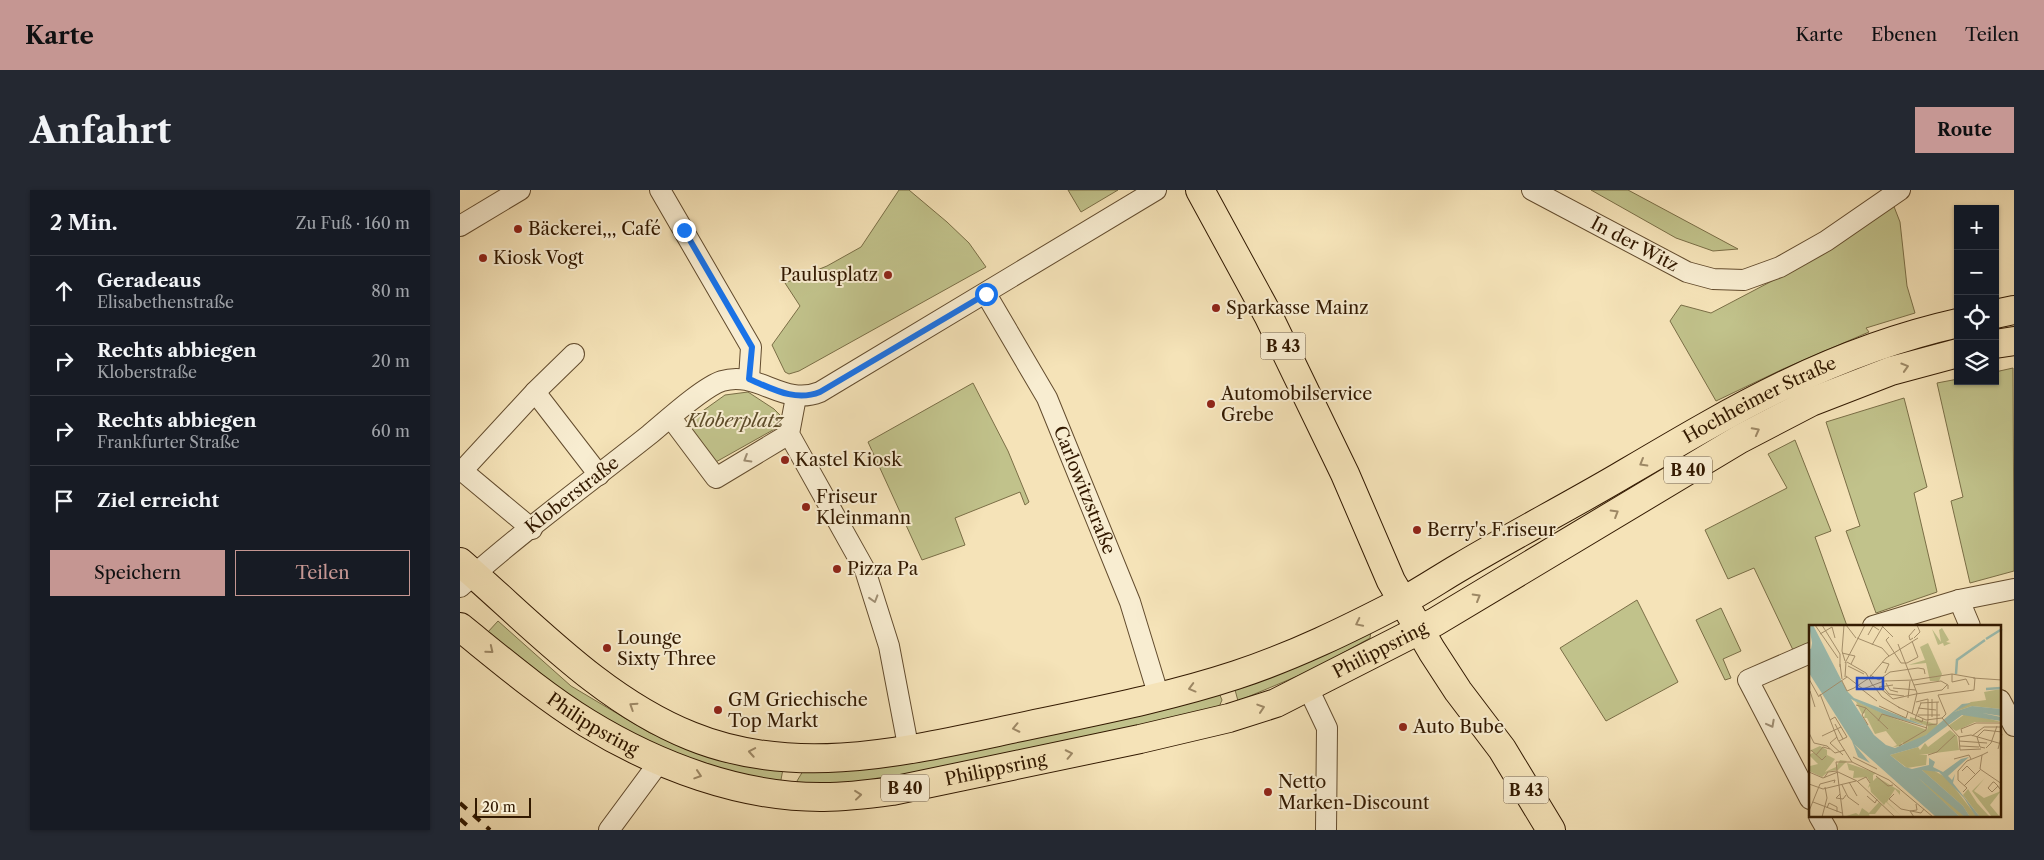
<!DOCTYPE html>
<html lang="de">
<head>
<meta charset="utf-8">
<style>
	body { margin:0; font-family:"Libre Caslon Text",serif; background:#242831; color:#f1f3f6 }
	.controls { position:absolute; right:15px; top:15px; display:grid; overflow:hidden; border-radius:0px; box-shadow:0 1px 4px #0004 }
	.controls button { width:45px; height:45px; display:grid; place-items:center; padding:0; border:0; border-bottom:1px solid #363941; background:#171b24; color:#f1f3f6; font:25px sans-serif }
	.scale { position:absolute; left:15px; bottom:12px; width:56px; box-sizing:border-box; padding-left:5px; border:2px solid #321900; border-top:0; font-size:14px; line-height:18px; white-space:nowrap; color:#321900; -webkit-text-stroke:4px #f8edd1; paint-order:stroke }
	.stop { position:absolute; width:15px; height:15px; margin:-11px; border:4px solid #1a73e8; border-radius:50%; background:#fff }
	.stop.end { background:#1a73e8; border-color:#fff; box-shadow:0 1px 5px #0008 }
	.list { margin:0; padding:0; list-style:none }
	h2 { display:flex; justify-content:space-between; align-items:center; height:65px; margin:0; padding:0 20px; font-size:21px }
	h2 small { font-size:16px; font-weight:400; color:#9ea1a6 }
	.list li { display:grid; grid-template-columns:32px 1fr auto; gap:15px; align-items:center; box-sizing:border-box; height:70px; padding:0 20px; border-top:1px solid #363941 }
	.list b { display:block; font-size:19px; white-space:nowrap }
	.list p { margin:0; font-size:16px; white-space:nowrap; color:#9ea1a6 }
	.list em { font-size:16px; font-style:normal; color:#9ea1a6 }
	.actions { display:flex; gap:10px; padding:15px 20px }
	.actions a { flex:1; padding:11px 0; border:1px solid #c59692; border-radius:0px; text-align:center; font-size:18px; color:#c59692 }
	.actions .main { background:#c59692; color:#111 }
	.icon { flex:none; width:28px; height:28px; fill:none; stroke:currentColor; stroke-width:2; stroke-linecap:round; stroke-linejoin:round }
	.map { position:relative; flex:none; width:1554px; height:640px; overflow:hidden; border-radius:0px }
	header { display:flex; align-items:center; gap:30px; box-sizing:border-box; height:70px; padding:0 25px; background:#c59692; color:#111 }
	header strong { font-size:24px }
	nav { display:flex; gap:28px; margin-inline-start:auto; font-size:18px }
	.intro { display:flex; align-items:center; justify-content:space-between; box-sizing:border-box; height:120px; padding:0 30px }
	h1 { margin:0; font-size:35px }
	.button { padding:12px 22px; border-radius:0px; background:#c59692; color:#111; font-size:18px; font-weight:700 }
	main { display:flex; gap:30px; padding:0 30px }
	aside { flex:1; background:#171b24; border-radius:0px; box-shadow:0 1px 4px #0004 }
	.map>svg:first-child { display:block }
	.green { fill:#c1c28b; stroke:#7a6e46 }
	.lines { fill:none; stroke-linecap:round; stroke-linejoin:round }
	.minor-casing { stroke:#634c2e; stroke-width:22 }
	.primary-casing { stroke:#321900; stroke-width:30 }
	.minor { stroke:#f8edd1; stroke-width:20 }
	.primary { stroke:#f5e3b8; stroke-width:28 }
	.rail { stroke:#321900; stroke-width:4; stroke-dasharray:9 9; stroke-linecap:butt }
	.oneway { stroke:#9d8865 }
	.oneway2 { stroke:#9f8e73 }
	.route { stroke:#1a73e8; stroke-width:6 }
	.poi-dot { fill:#8f2418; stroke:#f8edd1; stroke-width:2 }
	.labels { text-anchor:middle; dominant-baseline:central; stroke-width:4; stroke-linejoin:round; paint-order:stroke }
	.shield { fill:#f8edd1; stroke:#6d593f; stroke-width:1 }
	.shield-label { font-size:16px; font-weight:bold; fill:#321900 }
	.poi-label { font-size:18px; fill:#321900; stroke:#f8edd1; text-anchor:start }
	.street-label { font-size:18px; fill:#321900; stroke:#f8edd1 }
	.park-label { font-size:18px; font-style:italic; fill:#5d4c2a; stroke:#f8edd1 }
	.inset-river { fill:none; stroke:#9cbeb2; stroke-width:2.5 }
	.inset-road { fill:none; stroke:#a7926e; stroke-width:1 }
	.view { fill:#1d4ed8; fill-opacity:0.15; stroke:#1d4ed8; stroke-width:2.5 }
	.inset-edge { fill:none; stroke:#321900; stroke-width:2.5 }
</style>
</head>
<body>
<header>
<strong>Karte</strong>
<nav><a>Karte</a><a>Ebenen</a><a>Teilen</a></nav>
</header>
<div class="intro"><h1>Anfahrt</h1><a class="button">Route</a></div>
<main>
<aside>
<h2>2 Min.<small>Zu Fuß · 160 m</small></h2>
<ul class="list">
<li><svg class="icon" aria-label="ahead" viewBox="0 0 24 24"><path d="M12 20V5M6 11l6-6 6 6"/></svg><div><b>Geradeaus</b><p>Elisabethenstraße</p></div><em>80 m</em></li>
<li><svg class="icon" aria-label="right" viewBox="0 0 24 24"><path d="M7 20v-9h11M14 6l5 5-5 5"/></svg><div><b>Rechts abbiegen</b><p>Kloberstraße</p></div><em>20 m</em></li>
<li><svg class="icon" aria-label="right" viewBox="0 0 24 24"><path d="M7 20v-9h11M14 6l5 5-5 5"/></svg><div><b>Rechts abbiegen</b><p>Frankfurter Straße</p></div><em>60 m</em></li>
<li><svg class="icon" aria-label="arrive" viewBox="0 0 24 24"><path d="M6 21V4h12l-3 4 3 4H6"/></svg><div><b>Ziel erreicht</b></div></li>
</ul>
<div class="actions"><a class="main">Speichern</a><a>Teilen</a></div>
</aside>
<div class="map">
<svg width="1554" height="640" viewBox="0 0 1554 640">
	<rect width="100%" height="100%" fill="#f5e3b8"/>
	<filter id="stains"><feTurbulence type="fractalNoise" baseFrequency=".004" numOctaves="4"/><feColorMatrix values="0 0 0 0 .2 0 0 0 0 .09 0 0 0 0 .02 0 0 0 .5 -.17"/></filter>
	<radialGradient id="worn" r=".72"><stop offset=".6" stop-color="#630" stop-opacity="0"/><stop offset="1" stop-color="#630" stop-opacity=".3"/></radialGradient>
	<path class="green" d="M439,0h10l38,32 22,21 17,24 -187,104 -10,3 -4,-2 -13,-27 28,-39 -15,-23 42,-17 34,-19z
		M608,0h50l-37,22z
		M1131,0h37l110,59 -25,2 -37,-13z
		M1433,14l7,18 7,64 8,27 -49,15 3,4 -86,37 -67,32 -46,-80 11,-16 30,8 80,-42z
		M1553,178l1,203 -44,12 -19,-82 12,-4 -26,-114 21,-4v2h37v-9z
		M513,193l35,68 21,51 -4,3 -5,-13 -65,26 10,27 -43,15 -54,-118z
		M288,202l26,17 9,9 -3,8 -66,37 -31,-38 42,-30z
		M1444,208l23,89 -13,6 23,99 -61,21 -30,-82 14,-5 -34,-104z
		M1335,250l36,91 -16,6 32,89h-37v16l-17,8 -39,-82 -26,11 -23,-49 82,-42 -19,-34z
		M1177,410l41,82 -72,39 -46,-73z
		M1261,418l20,43 -18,8 8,19 -6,2 -29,-60z
		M38,431l73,65 79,47 51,19 82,17 -3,16 -80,-17 -105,-50 -108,-85z
		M911,441l-1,7 -58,32 -74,31 -4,-15z
		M759,503l3,7 -3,7 -322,73 -98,5 -2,-4 6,-10z"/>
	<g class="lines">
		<g class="minor-casing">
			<g id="minor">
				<path d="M200,0l91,157 -2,32"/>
				<path id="s1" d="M1072,0l155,82 26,7 31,1 36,-13 46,-26 74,-51"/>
				<path d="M0,36l60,-36"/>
				<path id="s2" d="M526,104l61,104 83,204 29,95"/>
				<path d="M75,202l39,-38"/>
				<path d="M336,207l-7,37 76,136 24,76 20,105"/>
				<path d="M211,228l45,60 73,-44"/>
				<path d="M0,279l72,60"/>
				<path d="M2,281l73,-79 64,83"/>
				<path id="s3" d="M0,397c60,-54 126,-102 189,-152 17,-14 54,-48 73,-54 36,-11 61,26 98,11l336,-202"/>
				<path d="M1499,410l11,26"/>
				<path d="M1413,436l86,-26 55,-11"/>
				<path d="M1350,463l-62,27 62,119"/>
				<path d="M848,498l19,40 -1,102"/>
				<path d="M1540,510l14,26"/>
				<path d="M1359,626l8,14"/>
				<path d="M149,640l51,-69"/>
			</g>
		</g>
		<g class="primary-casing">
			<g id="primary">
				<path d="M740,0l68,125 77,159 46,107 41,70 26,40 44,58 49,81"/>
				<path d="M1535,124l19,-4"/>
				<path d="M1535,154l19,-3"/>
				<path id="s4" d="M0,372c72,62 141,138 231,174 98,40 203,18 302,-3 81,-18 164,-32 243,-58 58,-19 113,-46 167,-74 19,-10 38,-23 57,-34 52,-31 106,-59 159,-90 112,-66 210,-125 339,-154"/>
				<path id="s5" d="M0,437c41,33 82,68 127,96 70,43 155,75 237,74 23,0 46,-3 68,-6l248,-52 89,-21 47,-15 159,-81 305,-183 71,-37 80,-31 67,-18"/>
			</g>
		</g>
		<use href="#minor" class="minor"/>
		<use href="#primary" class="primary"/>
		<path class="rail" d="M0,613l30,27
			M0,629l12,11"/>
	</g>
	<defs><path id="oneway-chevron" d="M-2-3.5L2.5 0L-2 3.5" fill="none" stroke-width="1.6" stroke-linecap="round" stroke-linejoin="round" transform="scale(1.25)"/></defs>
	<g class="oneway">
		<use href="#oneway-chevron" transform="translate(1445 177) rotate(-17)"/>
		<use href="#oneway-chevron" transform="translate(1296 241) rotate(-28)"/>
		<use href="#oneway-chevron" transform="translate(1183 273) rotate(150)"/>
		<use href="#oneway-chevron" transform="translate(1155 323) rotate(-31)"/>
		<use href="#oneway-chevron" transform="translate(1017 407) rotate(-30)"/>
		<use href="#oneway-chevron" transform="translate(899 433) rotate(154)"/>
		<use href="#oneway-chevron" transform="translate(30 460) rotate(39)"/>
		<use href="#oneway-chevron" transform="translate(732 498) rotate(165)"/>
		<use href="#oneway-chevron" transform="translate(173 516) rotate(-147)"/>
		<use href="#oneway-chevron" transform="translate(801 518) rotate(-18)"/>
		<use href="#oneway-chevron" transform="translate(556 538) rotate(168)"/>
		<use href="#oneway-chevron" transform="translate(292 562) rotate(-170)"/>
		<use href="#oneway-chevron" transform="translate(609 564) rotate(-12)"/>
		<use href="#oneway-chevron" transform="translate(238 585) rotate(18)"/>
		<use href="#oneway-chevron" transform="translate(398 605) rotate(-6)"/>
	</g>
	<g class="oneway2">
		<use href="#oneway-chevron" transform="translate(287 269) rotate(149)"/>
		<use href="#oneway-chevron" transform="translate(414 409) rotate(73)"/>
		<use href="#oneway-chevron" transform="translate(1311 534) rotate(62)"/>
	</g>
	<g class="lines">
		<path class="route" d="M224,40l68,117 -3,32c24,10 46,23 71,13l166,-98"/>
	</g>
	<g class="poi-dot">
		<circle cx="58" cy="39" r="5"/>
		<circle cx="23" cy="68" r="5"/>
		<circle cx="428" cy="85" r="5"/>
		<circle cx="756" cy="118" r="5"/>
		<circle cx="751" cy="214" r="5"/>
		<circle cx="325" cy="270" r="5"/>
		<circle cx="346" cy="317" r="5"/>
		<circle cx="957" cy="340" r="5"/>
		<circle cx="377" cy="379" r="5"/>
		<circle cx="147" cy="458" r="5"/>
		<circle cx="258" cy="520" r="5"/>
		<circle cx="943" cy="537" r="5"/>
		<circle cx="808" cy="602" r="5"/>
	</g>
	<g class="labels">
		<g class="shield">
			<rect x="800.5" y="142.5" width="45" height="27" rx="4"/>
			<rect x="1204" y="266.5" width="48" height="27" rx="4"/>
			<rect x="421" y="584.5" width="48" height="27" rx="4"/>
			<rect x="1043.5" y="586.5" width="45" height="27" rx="4"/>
		</g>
		<g class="shield-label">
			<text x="823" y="156">B 43</text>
			<text x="1228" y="280">B 40</text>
			<text x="445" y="598">B 40</text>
			<text x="1066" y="600">B 43</text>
		</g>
		<g class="poi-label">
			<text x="68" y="39">Bäckerei,,, Café</text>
			<text x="33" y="68">Kiosk Vogt</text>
			<text x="418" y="85" text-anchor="end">Paulusplatz</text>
			<text x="766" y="118">Sparkasse Mainz</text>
			<text x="761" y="204">Automobilservice<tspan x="761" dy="21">Grebe</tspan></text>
			<text x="335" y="270">Kastel Kiosk</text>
			<text x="356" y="307">Friseur<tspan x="356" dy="21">Kleinmann</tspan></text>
			<text x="967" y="340">Berry's F.riseur</text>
			<text x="387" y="379">Pizza Pa</text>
			<text x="157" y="448">Lounge<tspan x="157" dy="21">Sixty Three</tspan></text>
			<text x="268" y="510">GM Griechische<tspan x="268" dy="21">Top Markt</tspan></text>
			<text x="953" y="537">Auto Bube</text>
			<text x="818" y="592">Netto<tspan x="818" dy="21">Marken-Discount</tspan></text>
		</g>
		<g class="street-label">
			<text stroke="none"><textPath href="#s1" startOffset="116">In der Witz</textPath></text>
			<text stroke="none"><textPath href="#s4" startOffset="1440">Hochheimer Straße</textPath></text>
			<text stroke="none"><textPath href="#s2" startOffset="220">Carlowitzstraße</textPath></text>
			<text stroke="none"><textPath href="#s3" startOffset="145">Kloberstraße</textPath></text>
			<text stroke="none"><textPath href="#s5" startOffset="990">Philippsring</textPath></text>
			<text stroke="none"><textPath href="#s5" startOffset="165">Philippsring</textPath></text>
			<text stroke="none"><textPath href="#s5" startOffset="585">Philippsring</textPath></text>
		</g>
		<g class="park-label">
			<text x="275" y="231">Kloberplatz</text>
		</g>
	</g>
	<g transform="translate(1349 435)">
		<rect width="192" height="192" fill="#f5e3b8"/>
		<path d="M133,3l7,12 -3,2 5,1 -7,3 -1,-3 -5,2 -6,-16 9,13 -2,-12zM119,18l14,31 -3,7h-9l-4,-18 -18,2 17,-5 -5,-13zM192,64v20l-29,-3 -18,6 17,-10 15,-2 -2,-8zM42,74l21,9 18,9 37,13 1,-4 -18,-6v-3l29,8 -14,11 -21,9 -2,-3 -1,4 -8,1 4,-2 -11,-14 -11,3 -8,-16h-3l1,-5 -3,1 -6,-12zM156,89l25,5 11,3h-26l-19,9 -8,-5zM141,105l7,6 2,14 -40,5h8l-1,10 -19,3 -17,-13 28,-8 2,3 5,-7 3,4zM11,121l7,4v5l8,4 -10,13 11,-5 4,-7 7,1 -9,9 -9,1 -7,6 -13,-6 1,-5 8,-2 -9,-9 5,-3 -5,-1zM38,138l29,10 -3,2v6l4,-4 23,14v4l-5,-6 -8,13 14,14 -15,-14 -2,3 -13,-13 -1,-6 -2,2 2,-6 -3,-5 -14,1 1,-7 -5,-1zM122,144l16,9 30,39h-7l-7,-11 -41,-36zM106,151l39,29 11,12h-5zM176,153l-11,13 10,7 17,-7 -11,14 10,12h-8l-20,-26zM159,164l9,14 13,14h-10l-17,-22zM70,177l3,3 -7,9h-6l1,3h-27l13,-4 3,2 3,-7 7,5z" fill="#c1c28b"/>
		<path d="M0,0h4l34,66 7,7 72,28 -36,-9 -39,-18 23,36 12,10 9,3 31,-13 36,-31 9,-1 -17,9 18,-6 29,3v7l-19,-3 19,4v4l-39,-6 -44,32 -28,8 15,12 7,2 17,-4v-7l6,4 -2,5 10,5 18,-13 8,-2 -21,19 4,4 3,-6 -2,9 27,34h-4l-12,-19 -25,-26 -17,-2 41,36 7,11h-5l-47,-39 42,39h-24l-82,-73 16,19 -12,-6 -6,-16 -43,-68v-25l2,1 1,-6z" fill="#9cbeb2"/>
		<path class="inset-river" d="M177,14l16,-10M0,31l11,14 7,18M147,49l1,-14 28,-20M177,64l15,-1"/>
		<path class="inset-road" d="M6,0l23,33M13,0l18,29v13M35,0l-2,26 3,10M37,0l10,13M72,0l12,12M11,9l12,-7 3,11M59,10l5,-9 6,4M80,12l-3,3 15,23h6M48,13l25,10 7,8M104,13l-3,2 -1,-4 6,-7M105,13l6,-6 -3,-7M89,19l19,49 -5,21M63,20l11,-19M33,28l13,3 -4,8M38,37l19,11 7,13M73,37l7,2 -4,9M36,38l20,-38M98,38l11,-6 -6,-16M31,39l2,15M39,41l16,8M143,49v8l14,-3 3,6M61,50l9,5 11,-8 28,-4 6,1 1,5M37,51l17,13 21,-8 30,-1 38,-6 23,4M36,52l1,-15M164,53l29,2M0,54l10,18M33,56l5,10 7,-3 15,-10 17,-20 32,-20M77,58l4,7 8,2M64,60l9,12 18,11M73,60l7,9 15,2M84,60l-14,2 14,12 23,-5M105,60l27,-4 7,4v4M51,63l17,13M84,63l23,2M1,66l5,16M11,69l18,46 14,22 37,18 44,37M107,69l26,-4 5,-5M10,71l28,-19M99,73l2,-17M107,77l12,-3v21M111,78l19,-1M112,78l-6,16 7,3 1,-3M47,80l10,3 22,21M70,81l27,12 2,-6M89,82l28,13 16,-2 17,19 12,-2 31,9M57,83l-4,7 6,10M109,83l18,2M109,90h22M123,92v-18M133,93l4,-4 -8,-19 36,-5 1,-12M21,95l5,-3 12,20 -8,4M69,96l4,-7 45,14M26,99l8,15M119,100l9,-1v-22M0,108l5,10 13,3 8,7 10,-3M153,108l-1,-4 15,-6h26M13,111l19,-9M163,111l12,-9h18M28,112l-7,6 13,12M150,112l1,13 21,-1M168,112l7,-7 18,2M168,112l3,10 5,1M150,116l28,2M90,121l27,-16 2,-10M151,121l19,1M177,123l5,-5 6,-17M189,124l4,-15M2,125l11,10 4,-4M179,127l-6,3 -2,14 22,15M7,130l7,-8 7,2M119,130l9,-3 18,-17M44,132l24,12M145,134l15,-4 2,4M153,146l5,-5 9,9M0,147l14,6 15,-6 19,9M67,151l12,10 5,-1M15,153l4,-6 9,-1M48,156l38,36M49,156l8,-4 4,6M40,157l8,14M0,159l14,5 33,-8M33,160l6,12 11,8M155,161l16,-16M189,161l-6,6 -4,-4 5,-6h1l4,4 1,2 3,2M154,167l4,-4 -9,-8v-9l9,-10 15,-6M31,169l-4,4 7,1 3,-4M85,169l-5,5 12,10 20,4 3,-4M58,171l8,7 2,-4M4,177l29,11M18,183l2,-5 8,4v5M0,186l11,-27 15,-4 -1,3M13,192l5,-19 -2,-11M34,192l-7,-55h16M105,192l-4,-6 7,-1 -1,-6"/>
		<path class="view" d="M48,53h26v11h-26z"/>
		<rect width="192" height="192" class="inset-edge"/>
	</g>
	<rect width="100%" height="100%" filter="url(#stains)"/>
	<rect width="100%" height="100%" fill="url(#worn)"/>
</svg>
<div class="controls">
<button>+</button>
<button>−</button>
<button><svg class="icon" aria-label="locate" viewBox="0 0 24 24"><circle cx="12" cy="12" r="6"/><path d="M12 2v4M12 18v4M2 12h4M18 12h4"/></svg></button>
<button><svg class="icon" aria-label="layers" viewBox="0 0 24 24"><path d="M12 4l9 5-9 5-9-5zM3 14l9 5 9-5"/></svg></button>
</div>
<div class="scale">20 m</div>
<div class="stop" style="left:526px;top:104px"></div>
<div class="stop end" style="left:224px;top:40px"></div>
</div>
</main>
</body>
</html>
